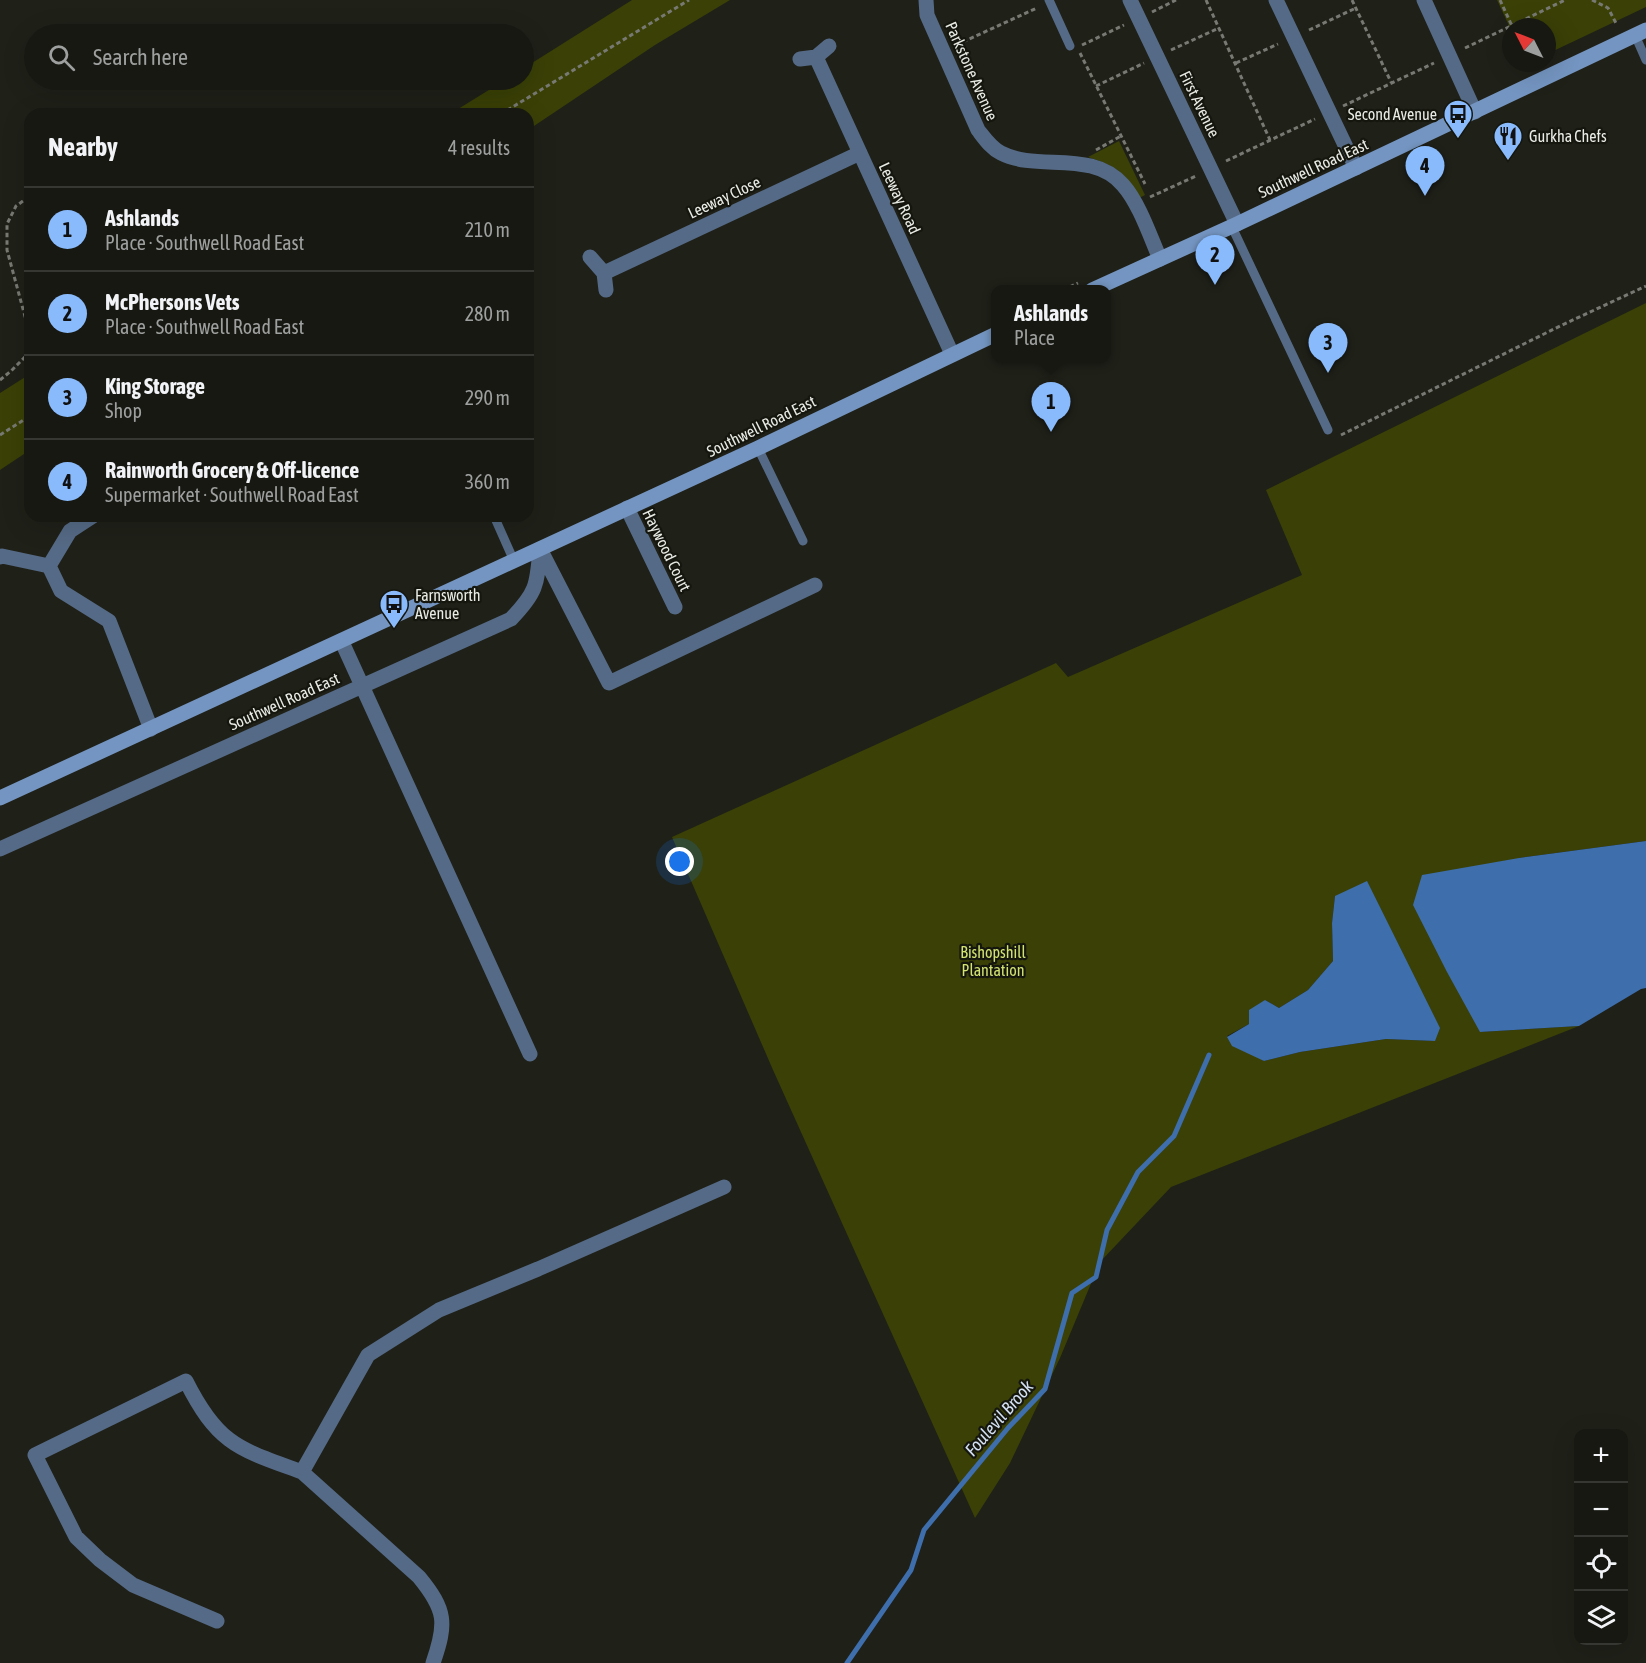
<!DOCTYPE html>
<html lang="en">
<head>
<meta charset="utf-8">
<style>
	body { margin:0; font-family:"Asap Condensed",sans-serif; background:#20211b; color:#f1f3f6 }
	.controls { position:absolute; right:18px; bottom:18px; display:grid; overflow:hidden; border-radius:12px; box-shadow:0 6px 24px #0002 }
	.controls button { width:54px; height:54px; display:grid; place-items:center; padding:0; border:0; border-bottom:2px solid #363732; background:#171812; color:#f1f3f6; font:30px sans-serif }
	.compass { position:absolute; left:1502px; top:18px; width:54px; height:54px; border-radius:50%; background:#171812; box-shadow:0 6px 24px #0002; rotate:312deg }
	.you { position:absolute; left:680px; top:862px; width:21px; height:21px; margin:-15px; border:4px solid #fff; border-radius:50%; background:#1a73e8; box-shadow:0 0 0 9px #1a73e833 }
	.badge { display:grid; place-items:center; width:39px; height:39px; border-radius:50%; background:#89bafc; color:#111; font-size:20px; font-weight:700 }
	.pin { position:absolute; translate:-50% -50px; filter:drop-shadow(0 2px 3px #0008) }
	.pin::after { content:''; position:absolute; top:32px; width:21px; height:18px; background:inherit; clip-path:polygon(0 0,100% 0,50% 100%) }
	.popup { position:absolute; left:991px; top:285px; width:120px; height:78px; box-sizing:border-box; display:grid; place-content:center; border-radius:12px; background:#171812; filter:drop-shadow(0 2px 4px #0005); font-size:20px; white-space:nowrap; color:#9ea09f }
	.popup b { font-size:22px; color:#f1f3f6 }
	.popup::after { content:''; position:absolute; left:50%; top:100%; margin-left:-12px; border:12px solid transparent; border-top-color:#171812 }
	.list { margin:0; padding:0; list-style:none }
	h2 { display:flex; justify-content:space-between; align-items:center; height:78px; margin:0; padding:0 24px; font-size:26px }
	h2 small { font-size:20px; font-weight:400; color:#9ea09f }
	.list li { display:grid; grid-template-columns:39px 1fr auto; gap:18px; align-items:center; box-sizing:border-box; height:84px; padding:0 24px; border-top:2px solid #363732 }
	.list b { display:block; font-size:22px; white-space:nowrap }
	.list p { margin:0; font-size:20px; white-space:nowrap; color:#9ea09f }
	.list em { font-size:20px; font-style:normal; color:#9ea09f }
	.icon { flex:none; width:33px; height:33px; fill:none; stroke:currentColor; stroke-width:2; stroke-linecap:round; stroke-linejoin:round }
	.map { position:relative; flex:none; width:1646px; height:1663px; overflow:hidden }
	.search { position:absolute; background:#171812; box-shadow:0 6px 24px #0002; left:24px; top:24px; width:510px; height:66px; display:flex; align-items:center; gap:15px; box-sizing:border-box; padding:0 21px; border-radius:33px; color:#9ea09f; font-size:22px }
	.panel { position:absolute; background:#171812; box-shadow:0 6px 24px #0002; left:24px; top:108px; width:510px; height:414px; border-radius:18px }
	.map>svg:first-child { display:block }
	.green { fill:#3a4006; fill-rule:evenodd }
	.water { fill:#3e6eac }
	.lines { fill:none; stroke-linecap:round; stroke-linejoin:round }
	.stream { stroke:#3e6eac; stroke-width:5 }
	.path { stroke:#777972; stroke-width:3; stroke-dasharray:4.5 3; stroke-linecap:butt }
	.service { stroke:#556a86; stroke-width:9 }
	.minor { stroke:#556a86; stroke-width:15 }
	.secondary { stroke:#7495c1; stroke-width:15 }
	.labels { text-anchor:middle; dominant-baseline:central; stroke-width:4.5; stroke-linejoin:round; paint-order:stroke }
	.street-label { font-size:16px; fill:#e9ebe5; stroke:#15170f }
	.poi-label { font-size:16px; fill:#e9ebe5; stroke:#15170f; text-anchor:start }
	.park-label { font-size:16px; fill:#d2e36f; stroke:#15170f }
	.water-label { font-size:18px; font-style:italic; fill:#d4e1f3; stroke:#15170f }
</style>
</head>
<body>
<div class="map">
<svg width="1646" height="1663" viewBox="0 0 1646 1663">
	<rect width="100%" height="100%" fill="#1f2018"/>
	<path class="green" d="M632,0h98l-75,45 -127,85v-16h-78l55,-34h19v-12z
		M1497,0h149v7l-99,47v-27h-36v3z
		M1119,141l26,54 -6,3c-14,-27 -24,-32 -51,-41z
		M1646,303v538l-127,17 -39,174 99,-6 -408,161 -71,75 -40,96 -50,105 -35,55 -202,-448 -101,-233 384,-174 12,14 234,-102 -36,-85zM1335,896l100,145 -49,-2 -86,13 -36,9 -37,-25 22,-12 16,-24 14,8 29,-18 25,-29 -1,-38z
		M30,374v76l-30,20v-77z"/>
	<path class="water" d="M1646,841v147l-5,1 -62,37 -99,6 -33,-60 -34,-67 9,-30 97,-17z
		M1367,881l73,147 -5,13 -49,-2 -86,13 -36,9 -32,-15 -5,-9 22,-13v-14l16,-10 14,8 29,-18 25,-29 -1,-38 3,-27z"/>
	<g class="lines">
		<path class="stream" d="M847,1663l64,-93 13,-40 84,-102 37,-39 27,-96 24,-16 11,-47 31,-58 36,-36 35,-81"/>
		<path class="path" d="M1206,0l64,140
			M1352,0l39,82
			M1500,0l12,26
			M1592,0l16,8 9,17
			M1152,12l24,-12
			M1309,30l47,-22
			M956,45l81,-37
			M1082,45l42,-20
			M1465,48l100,-48
			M1171,50l48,-22
			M1080,53l65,131
			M1236,63l42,-19
			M1096,86l48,-23
			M1343,106l91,-43
			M501,114l188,-114
			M1096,150l25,-14
			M1226,161l89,-42
			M1150,197l46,-21
			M1063,290l15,-7
			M0,380l11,-9 15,-15 4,-21 -23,-85v-26l9,-18 14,-10
			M0,435l30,-19
			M1341,435l219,-109 86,-40"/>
		<path class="service" d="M1049,0l21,46
			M1635,35l11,25
			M1232,227l96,203
			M758,448l45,93
			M494,516l20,45"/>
		<path class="minor" d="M926,0l1,15 51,115c7,9 13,18 23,23 37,19 91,-4 122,32 16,18 27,51 37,74
			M1130,0l107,224
			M1276,0l80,168
			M1424,0l51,112
			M816,57l136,297
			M800,59l16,-2 13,-11
			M590,257l14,16 2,17
			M604,273l256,-120
			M627,508l48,99
			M540,549l69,134 206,-98
			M0,557l2,-1 47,10 21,-35 23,-15
			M49,566l12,25 48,30 42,108
			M342,642l188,412
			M0,849l511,-230c26,-27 26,-34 29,-70
			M217,1621l-84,-36 -33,-25 -24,-23 -41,-82 151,-74c32,64 53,68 116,91
			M433,1663c14,-40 13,-53 -14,-86l-117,-105 66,-117 71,-45 99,-41 186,-82"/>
		<path class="secondary" d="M1092,290l145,-66 409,-194
			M0,798l758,-350 238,-114"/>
	</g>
	<defs>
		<g id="bus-pin" transform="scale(1.5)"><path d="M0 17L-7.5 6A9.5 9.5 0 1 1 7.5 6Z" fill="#89bafc" stroke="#15170f"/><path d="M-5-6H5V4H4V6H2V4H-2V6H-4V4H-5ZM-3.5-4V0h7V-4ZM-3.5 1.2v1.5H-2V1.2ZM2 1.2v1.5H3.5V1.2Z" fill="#111"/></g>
		<g id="restaurant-pin" transform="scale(1.5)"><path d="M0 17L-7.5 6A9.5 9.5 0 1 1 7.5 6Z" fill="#89bafc" stroke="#15170f"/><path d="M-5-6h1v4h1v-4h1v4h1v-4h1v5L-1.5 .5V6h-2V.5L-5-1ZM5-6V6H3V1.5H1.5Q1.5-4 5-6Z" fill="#111"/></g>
	</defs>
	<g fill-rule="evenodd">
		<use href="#bus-pin" x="1458" y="114"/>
		<use href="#restaurant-pin" x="1508" y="136"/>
		<use href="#bus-pin" x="394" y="604"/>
	</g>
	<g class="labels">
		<g class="street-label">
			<text transform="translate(972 71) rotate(66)">Parkstone Avenue</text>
			<text transform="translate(1200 104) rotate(64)">First Avenue</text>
			<text transform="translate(1313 168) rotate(-25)">Southwell Road East</text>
			<text transform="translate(724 197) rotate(-25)">Leeway Close</text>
			<text transform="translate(900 198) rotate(65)">Leeway Road</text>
			<text transform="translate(761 426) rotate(-26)">Southwell Road East</text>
			<text transform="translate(667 550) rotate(64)">Haywood Court</text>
			<text transform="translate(284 701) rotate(-24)">Southwell Road East</text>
		</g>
		<g class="poi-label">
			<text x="1437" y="114" text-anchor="end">Second Avenue</text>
			<text x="1529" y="136">Gurkha Chefs</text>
			<text x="415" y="595">Farnsworth<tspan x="415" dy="18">Avenue</tspan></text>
		</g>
		<g class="park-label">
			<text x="993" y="952">Bishopshill<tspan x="993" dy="18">Plantation</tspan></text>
		</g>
		<g class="water-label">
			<text transform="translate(999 1418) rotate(-49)">Foulevil Brook</text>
		</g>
	</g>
</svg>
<div class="controls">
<button>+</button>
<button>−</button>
<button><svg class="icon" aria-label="locate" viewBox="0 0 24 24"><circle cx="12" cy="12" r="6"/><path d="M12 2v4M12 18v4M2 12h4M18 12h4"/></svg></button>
<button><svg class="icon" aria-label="layers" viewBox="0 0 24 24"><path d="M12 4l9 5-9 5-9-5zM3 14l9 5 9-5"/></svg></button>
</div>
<svg class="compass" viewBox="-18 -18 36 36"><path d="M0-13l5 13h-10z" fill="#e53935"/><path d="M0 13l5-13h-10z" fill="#9ea09f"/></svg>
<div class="you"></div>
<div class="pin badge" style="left:1051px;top:432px">1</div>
<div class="popup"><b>Ashlands</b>Place</div>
<div class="pin badge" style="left:1215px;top:285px">2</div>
<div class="pin badge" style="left:1328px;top:373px">3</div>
<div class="pin badge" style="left:1425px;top:196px">4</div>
<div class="search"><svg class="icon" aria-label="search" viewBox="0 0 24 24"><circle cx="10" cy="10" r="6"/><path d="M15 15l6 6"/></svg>Search here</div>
<section class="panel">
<h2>Nearby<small>4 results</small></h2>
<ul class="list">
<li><span class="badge">1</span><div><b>Ashlands</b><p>Place · Southwell Road East</p></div><em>210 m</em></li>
<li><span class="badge">2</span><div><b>McPhersons Vets</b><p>Place · Southwell Road East</p></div><em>280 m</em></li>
<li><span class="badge">3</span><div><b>King Storage</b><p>Shop</p></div><em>290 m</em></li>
<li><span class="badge">4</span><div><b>Rainworth Grocery &amp; Off-licence</b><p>Supermarket · Southwell Road East</p></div><em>360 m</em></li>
</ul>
</section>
</div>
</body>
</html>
